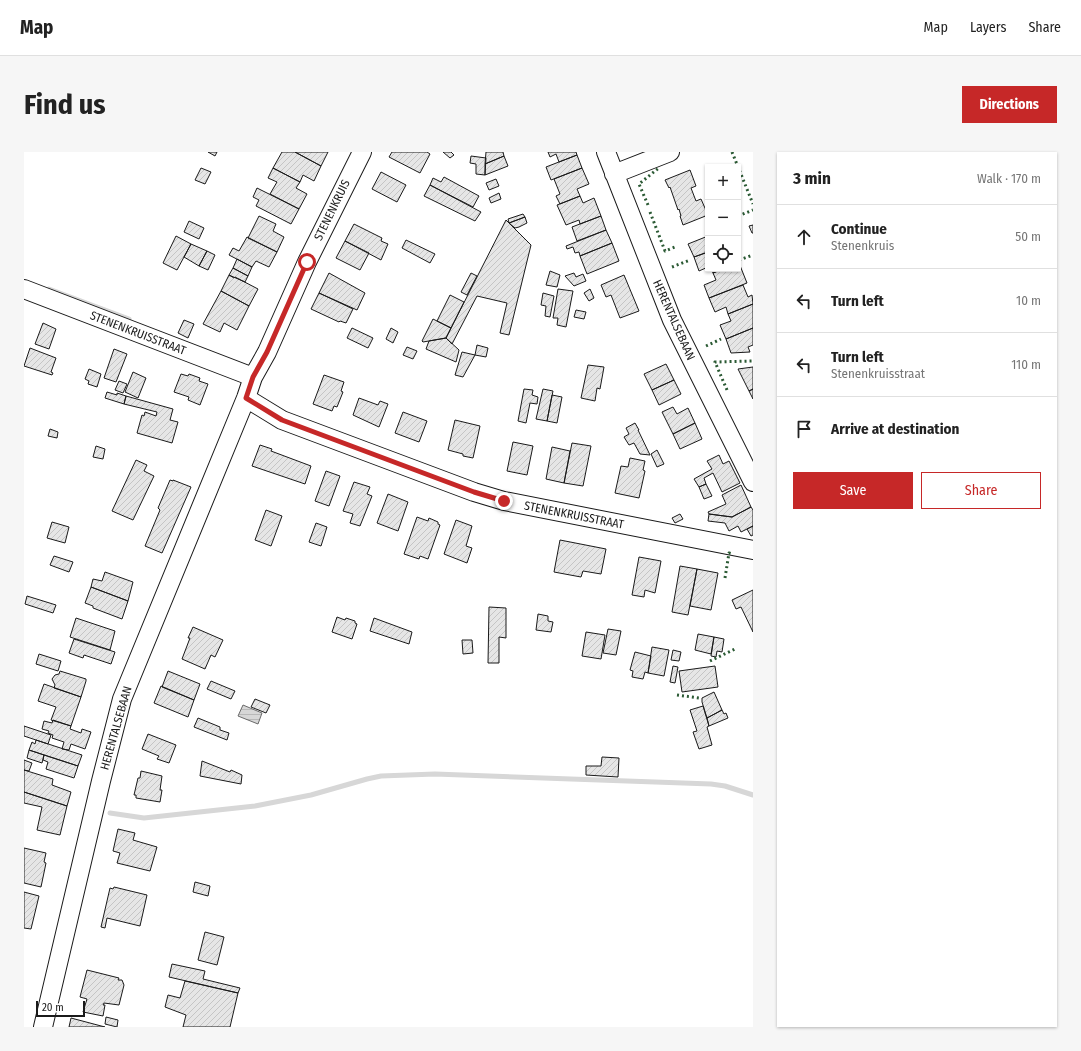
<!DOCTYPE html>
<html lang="en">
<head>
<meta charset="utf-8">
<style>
	body { margin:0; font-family:"Fira Sans Condensed",sans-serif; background:#f6f6f6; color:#222 }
	.controls { position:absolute; right:12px; top:12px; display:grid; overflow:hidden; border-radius:0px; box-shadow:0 1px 3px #0004 }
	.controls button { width:36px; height:36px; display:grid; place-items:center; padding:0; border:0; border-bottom:1px solid #e0e0e0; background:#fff; color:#222; font:20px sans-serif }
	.scale { position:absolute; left:12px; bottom:10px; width:49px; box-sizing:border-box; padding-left:4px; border:2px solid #1a1a1a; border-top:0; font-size:11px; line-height:14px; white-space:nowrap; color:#1a1a1a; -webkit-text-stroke:3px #fff; paint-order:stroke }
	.stop { position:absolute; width:12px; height:12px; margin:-9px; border:3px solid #c62828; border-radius:50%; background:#fff }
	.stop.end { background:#c62828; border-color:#fff; box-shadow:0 1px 4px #0008 }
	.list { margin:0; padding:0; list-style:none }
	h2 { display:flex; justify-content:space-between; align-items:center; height:52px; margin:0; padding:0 16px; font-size:17px }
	h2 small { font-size:13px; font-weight:400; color:#767676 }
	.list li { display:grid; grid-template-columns:26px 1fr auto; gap:12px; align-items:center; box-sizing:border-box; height:64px; padding:0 16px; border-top:1px solid #e0e0e0 }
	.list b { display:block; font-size:15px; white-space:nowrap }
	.list p { margin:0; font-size:13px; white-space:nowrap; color:#767676 }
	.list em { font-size:13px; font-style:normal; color:#767676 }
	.actions { display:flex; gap:8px; padding:12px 16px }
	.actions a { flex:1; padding:9px 0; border:1px solid #c62828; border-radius:0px; text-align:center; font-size:14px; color:#c62828 }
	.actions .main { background:#c62828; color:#fff }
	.icon { flex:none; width:22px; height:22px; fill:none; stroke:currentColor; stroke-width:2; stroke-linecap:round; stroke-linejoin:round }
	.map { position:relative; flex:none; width:729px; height:875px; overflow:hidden; border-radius:0px }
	header { display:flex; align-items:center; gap:24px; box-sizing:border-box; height:56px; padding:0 20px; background:#fff; border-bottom:1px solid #e0e0e0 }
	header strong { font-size:19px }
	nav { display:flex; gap:22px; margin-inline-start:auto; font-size:14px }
	.intro { display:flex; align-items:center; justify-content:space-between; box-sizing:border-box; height:96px; padding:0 24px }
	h1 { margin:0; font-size:28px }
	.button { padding:10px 18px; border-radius:0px; background:#c62828; color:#fff; font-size:14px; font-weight:700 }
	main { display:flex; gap:24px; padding:0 24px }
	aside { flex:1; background:#fff; border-radius:0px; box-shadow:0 1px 3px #0004 }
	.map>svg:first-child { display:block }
	.water { fill:url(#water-rules); stroke:#6a6a6a }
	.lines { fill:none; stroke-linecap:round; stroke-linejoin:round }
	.stream { stroke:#d7d7d7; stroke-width:5 }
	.building { fill:url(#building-hatch); stroke:#1a1a1a }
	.minor-casing { stroke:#1a1a1a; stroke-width:20 }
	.minor { stroke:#fff; stroke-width:18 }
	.hedge { stroke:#2b5a34; stroke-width:3; stroke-dasharray:2 3; stroke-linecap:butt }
	.route { stroke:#c62828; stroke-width:5 }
	.labels { text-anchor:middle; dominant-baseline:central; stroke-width:3; stroke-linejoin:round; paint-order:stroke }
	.street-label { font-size:12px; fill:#1a1a1a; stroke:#fff }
</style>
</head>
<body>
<header>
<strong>Map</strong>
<nav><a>Map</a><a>Layers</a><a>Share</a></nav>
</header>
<div class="intro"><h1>Find us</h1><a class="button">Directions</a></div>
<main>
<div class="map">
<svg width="729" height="875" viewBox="0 0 729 875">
	<defs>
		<pattern id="water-rules" width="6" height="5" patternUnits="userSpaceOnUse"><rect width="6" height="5" fill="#d7d7d7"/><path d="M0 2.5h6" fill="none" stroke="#b8b8b8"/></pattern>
		<pattern id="building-hatch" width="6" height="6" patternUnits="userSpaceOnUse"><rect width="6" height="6" fill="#e6e6e6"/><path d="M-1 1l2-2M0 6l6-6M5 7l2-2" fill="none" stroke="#c5c5c5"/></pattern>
	</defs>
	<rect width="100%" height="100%" fill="#fff"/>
	<path class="water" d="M219,553l19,8 -4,11 -20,-8z"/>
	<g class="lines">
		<path class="stream" d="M25,137l80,30
			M86,661l34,5 111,-12 56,-11 56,-16 14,-3 54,-2 276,10 14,2 28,9"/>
	</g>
	<path class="building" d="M184,0h9l-2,4z
		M258,0h13l26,14 -7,15 -11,-6 -3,7 -27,-14z
		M271,0h33l-7,14z
		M368,0h35l3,2 -10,19 -31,-16z
		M419,0h8l3,3 -4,3z
		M462,0h17l1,4 -19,8z
		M524,0h28l1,3 -18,7 -3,-8 -6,3z
		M553,3l5,13 -31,12 -5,-13z
		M447,4l15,2 -1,17 -9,-1v-10l-6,-1z
		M480,4l4,10 -23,9v-11z
		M177,16l10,4 -6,12 -10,-4z
		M249,16l27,14 -4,6 11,6 -8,15 -29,-15 7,-12 -9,-4z
		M558,16l7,16 -12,5 3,7 -20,8 -4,-8 4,-2 -6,-15z
		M666,18l6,16 -5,2 5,13 5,-2 7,16 -25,10 -3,-9h1l-2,-7 -1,1 -8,-23 -1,1 -4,-8z
		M357,20l25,13 -9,17 -25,-13z
		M420,25l35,19 -6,11 -43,-22 3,-7 8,4z
		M472,27l3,7 -10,4 -3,-7z
		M406,33l51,27 -6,9 -51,-25z
		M233,36l42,21 -8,15 -35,-18 3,-6 -6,-3z
		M475,41l2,6 -10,4 -2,-5z
		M556,44l3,7 11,-5 7,18 -21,8 -1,-4 -13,5 -9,-20z
		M499,62l2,3 -16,6 -1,-4z
		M235,64l17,8 -3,7 11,6 -7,15 -29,-14z
		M577,64l5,14 -29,11 -5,-14z
		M501,65l2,6 -8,4 -4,1 -6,-5z
		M482,68l25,25 -22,90 -9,-2 7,-30 -30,-7 -25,48 -6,-6z
		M165,69l15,7 -5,11 -15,-7z
		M330,72l28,14 -1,3 7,3 -7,16 -36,-19z
		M729,73v8h-1l-3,-7z
		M582,78l6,13 -32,13 -1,-4 -4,1 -2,-6 -6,2 -1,-3z
		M152,84l15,8 -14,26 -14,-7z
		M684,84v16l-14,5 -6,-13z
		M223,85l30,15 -8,15 -13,-6 -4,6 -23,-12 4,-7 6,3z
		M382,88l29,14 -5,9 -28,-15z
		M321,89l24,12 -9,17 -24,-12z
		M588,91l7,18 -32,13 -7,-18z
		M167,92l16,7 -8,15 -15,-9z
		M183,99l8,4 -7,15 -9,-4z
		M684,100v15l-9,4 -5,-14z
		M213,107l15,8 -4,9 -15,-8z
		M714,111h1l8,20 -38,15 -5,-13 12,-5 -3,-7 10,-4h15z
		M209,116l15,8 -3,6 -16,-7z
		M687,117h12l-10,4z
		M526,119l10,4 -3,12 -11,-2z
		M305,121l36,20 -8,17 -38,-17z
		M447,121l6,3 -10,19 -6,-3z
		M550,121l2,4 7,-3 3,7 -12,5 -9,-10z
		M205,123l5,3 1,-1 23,12 -9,17 -28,-15z
		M600,123l15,36 -19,7 -9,-23 -5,2 -5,-12z
		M719,133l5,12 4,-2 1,9 -25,10 -2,-7 -11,5 -6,-14z
		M534,137l15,2 -7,36 -9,-2 1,-7h-5z
		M566,137l4,9 -5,3 -5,-8z
		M197,139l28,15 -12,24 -13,-7 -4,9 -17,-8z
		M295,141l34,16 -7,14 -6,-2 -1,1 -28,-13z
		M519,141l11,3 -4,21 -5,-1 1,-10 -5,-1z
		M426,143l14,7 -13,26 -14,-7z
		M729,152v24l-27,11 -6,-14 11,-4 -3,-7z
		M552,158l10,2 -2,7 -10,-2z
		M409,167l18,9 -5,10 -23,4 -1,-1z
		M160,168l10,4 -6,14 -10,-5z
		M19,171l13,6 -7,20 -14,-5z
		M328,176l21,10 -5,10 -21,-10z
		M367,176l7,4 -5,11 -7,-4z
		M729,176v17l-5,2 2,5 -19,1 -5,-14z
		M422,186l13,12 -3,12 -30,-13 3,-8z
		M453,193l11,3 -2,9 -11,-2z
		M383,195l10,4 -4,8 -10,-4z
		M6,196l26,10 -5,14 2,1 -1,2 -28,-9z
		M90,197l13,5 -11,28 -12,-4z
		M438,200l13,3 -12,22 -8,-2z
		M642,212l8,16 -22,10 -8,-16z
		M564,213l16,2 -4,22 -3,-1 -2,13 -14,-3z
		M729,215v22l-4,2 -11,-22z
		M65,217l12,5 -4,13 -9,-3 1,-3 -4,-2z
		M109,220l13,6 -8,20 -13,-6z
		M157,222l7,2 1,-2 11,4 -1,3 9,3 -8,21 -12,-5 1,-3 -15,-5z
		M300,223l20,7 -3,9 2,1 -6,15 -3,-1 -2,5 -19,-7z
		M650,228l7,14 -22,11 -7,-15z
		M95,229l8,3 -4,9 -8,-3z
		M500,237l9,1 -1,5 6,2 -1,7 -7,-1 -4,20 -8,-2z
		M519,237l10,2 -6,30 -11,-2z
		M729,237v10l-4,-8z
		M83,240l10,3v-2l9,3 -2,8 -19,-6z
		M528,243l10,2 -5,26 -10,-2z
		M102,244l47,13 -3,11 8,2 -6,21 -35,-10 5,-18 2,1 1,-4 11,4 1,-4 -33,-8z
		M335,246l19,7 2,-4 8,3 -9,23 -26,-12z
		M649,255l4,7 11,-6 7,15 -22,11 -11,-22z
		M379,260l24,9 -8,21 -24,-9z
		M431,268l25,6 -7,32 -10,-2v-2l-15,-4z
		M611,271l4,7h-1l12,25 -10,-1 -6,-11 -5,2 -5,-8 5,-3 -3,-6z
		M671,271l7,16 -22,10 -7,-15z
		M26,277l8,3 -1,6 -9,-2z
		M489,290l20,4 -6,29 -20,-4z
		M548,291l19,3 -8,40 -19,-3z
		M236,293l12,4 -1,2 40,15 -6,18 -53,-18z
		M72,294l9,3 -2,10 -10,-2z
		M528,295l18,4 -6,32 -18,-4z
		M633,298l7,14 -7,3 -6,-13z
		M695,303l4,9 6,-3 11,22 -18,9 -9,-19 -9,5 2,6 -7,3 -5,-8 18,-10 -5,-8z
		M606,306l15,3 -2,9 2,1 -6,27 -24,-5 6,-27 7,1z
		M112,308l11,5 -3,6 10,5 -21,44 -21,-9z
		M302,319l14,5 -11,30 -14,-5z
		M146,328l3,1v-1l18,7 -29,66 -17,-7 15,-36 -2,-2z
		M330,330l16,5 -3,7 5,2 -12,30 -10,-3 3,-9 -10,-3z
		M682,332l6,12 -8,3 -5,-12z
		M717,333l10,22 -19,10 -23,-3 -1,-2 18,-8 -4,-9z
		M364,342l20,8 -10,29 -21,-8z
		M727,355l2,3v16l-12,6 -3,-6 -9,5 -4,-8 -17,-2 1,-7 23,3z
		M242,358l16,6 -11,30 -16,-6z
		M656,362l3,5 -8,4 -3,-5z
		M393,365l11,4 1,-3 9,4v2l2,1 -12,34 -8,-3 -1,3 -15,-5z
		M432,368l16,6 -6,20 6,2 -5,15 -23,-9z
		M28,370l17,5 -4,16 -18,-5z
		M292,371l11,4 -6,19 -12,-4z
		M729,374v9l-2,1 -4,-7z
		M536,388l46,9 -5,25 -18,-3 -2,6 -27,-5z
		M30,404l19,6 -4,10 -19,-7z
		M615,405l22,4 -6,32 -10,-3 -1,7 -12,-2z
		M656,414l17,3 -9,46 -16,-3z
		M673,417l21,4 -7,37 -21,-4z
		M81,420l28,10 -5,19 -37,-14 2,-8 9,2z
		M67,435l37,14 -6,18 -29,-11v-2l-8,-3z
		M729,438v42l-12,-25 -5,2 -4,-9z
		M3,444l29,9 -3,8 -28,-9z
		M465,455l17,1v30l-7,-1v26h-11z
		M514,462l10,2v5l5,1 -2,10 -15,-2z
		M313,465l8,3 1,-2 9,3v2l2,1 -5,15 -20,-7z
		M52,466l39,13 -5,19 -40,-13z
		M350,466l38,14 -3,12 -39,-13z
		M169,475l30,13 -8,17 -4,-2 -6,14 -23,-10 8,-21h-2z
		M584,477l13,2 -5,24 -13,-2z
		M562,480l19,3 -4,24 -19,-3z
		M674,482l16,3 -3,17 -16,-4z
		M690,485l10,2 -2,13 -5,-1 -1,6 -5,-1z
		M50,487l41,13 -4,12 -27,-9 -1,3 -14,-5z
		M438,488h10l1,13 -10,1z
		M628,495l17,3 -5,26 -16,-3z
		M649,498l8,2 -2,9 -8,-1z
		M611,500l16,4 -3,17 -3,-1 -2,7 -11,-2 1,-6 -3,-1z
		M15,502l22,7 -3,10 -22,-7z
		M649,514l5,1 -3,16 -5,-1z
		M691,514l3,21 -36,5 -3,-21z
		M36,519l26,8v2l-5,16 -27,-9 1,-3 -3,-6 3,-4 4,-1z
		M144,519l32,13 -6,16 -32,-13z
		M187,529l24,10 -4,8 -24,-10z
		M20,532l37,13 -10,29 -20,-6 5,-13 -18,-6z
		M137,534l33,14 -6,17 -34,-14z
		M690,540l8,18 -15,8 -5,-16v-4z
		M231,547l15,6 -4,8 -15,-6z
		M679,554l6,20 -2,1 5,18 -13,4 -6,-17 4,-1 -7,-21z
		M698,558l2,4 2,-1 2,5 -19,8 -2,-8z
		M174,566l22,9v3l9,3 -2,7 -33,-13z
		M29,568l18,6 -1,3 11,4 1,-4 9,3 -6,17 -14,-5 -2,6 -7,-1 2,-7 -12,-4 1,-3 -5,-2 1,-2 -7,-2 2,-8 8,2z
		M0,574l27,9 -3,9 -24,-8z
		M124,582l28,11 -7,18 -12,-4 2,-3 -17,-7z
		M12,588l46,15 -4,11 -49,-16 3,-8 3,2z
		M5,598l15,5 -2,8 -15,-5z
		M20,603l34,11 -4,12 -28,-9 2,-7 -5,-2z
		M578,605l17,1 -1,19 -32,-2v-9h15z
		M0,608l8,3 -3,8 -5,-1z
		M178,609l28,11 1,-2 11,5 -1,9 -41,-8z
		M0,618l29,9 -1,6 19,7 -4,14 -43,-14z
		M117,619l21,5 -2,14h2l-2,12 -24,-4v-3h-2l4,-17h2z
		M0,640l43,14 -7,29 -23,-5 5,-23 -18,-4z
		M94,677l17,4 -2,7 24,7 -7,24 -33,-8 3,-10 -7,-2z
		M0,696l22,5 -2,9 2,1 -5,24 -17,-4z
		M171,730l15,4 -2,10 -15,-4z
		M90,735l33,8 -7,31 -33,-8 -2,10 -4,-1 9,-39 3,1z
		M0,740l15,4 -8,33 -7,-1z
		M181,780l19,5 -7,28 -19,-5z
		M148,812l33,7 -2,8 37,9 -2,5 -69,-16z
		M63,818l32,8 -1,2h4l2,5 -5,20 -15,-2 -1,2h2l-2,11 -20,-4 4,-13 -7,-2z
		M161,829l53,12 -8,34h-47l3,-12 -21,-8 3,-12 12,3z
		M82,865l12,3 -1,7 -12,-3z
		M47,866l34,9h-36z"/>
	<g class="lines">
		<g class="minor-casing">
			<path id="minor" d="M582,0l66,168 81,162
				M590,22l56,-22
				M0,137l229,88
				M222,246l36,22 192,72 30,9 249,49
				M19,875l58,-246 21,-82 124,-301 7,-21 14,-25 40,-90 55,-110"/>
		</g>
		<use href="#minor" class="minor"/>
		<path class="hedge" d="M708,0l21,52
			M624,53l-9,-21 21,-17
			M626,60l15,39 10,-4
			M714,64l15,-6
			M715,108l14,-5
			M648,115l18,-7
			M682,194l15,-7
			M703,238l-12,-28 38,-1
			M701,426l4,-25 3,1
			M686,509l25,-12
			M653,543l22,3"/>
	</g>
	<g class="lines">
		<path class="route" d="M283,110l-40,90 -14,25 -7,21 36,22 192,72 30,9"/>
	</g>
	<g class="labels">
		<g class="street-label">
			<text transform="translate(308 58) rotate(-64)">STENENKRUIS</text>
			<text transform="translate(650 168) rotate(66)">HERENTALSEBAAN</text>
			<text transform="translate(114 181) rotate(21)">STENENKRUISSTRAAT</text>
			<text transform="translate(550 363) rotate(11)">STENENKRUISSTRAAT</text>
			<text transform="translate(92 576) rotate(-74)">HERENTALSEBAAN</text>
		</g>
	</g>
</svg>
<div class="controls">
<button>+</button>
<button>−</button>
<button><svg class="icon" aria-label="locate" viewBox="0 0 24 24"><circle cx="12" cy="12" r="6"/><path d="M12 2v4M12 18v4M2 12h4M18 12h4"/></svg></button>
</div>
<div class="scale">20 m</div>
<div class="stop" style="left:283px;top:110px"></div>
<div class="stop end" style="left:480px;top:349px"></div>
</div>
<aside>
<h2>3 min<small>Walk · 170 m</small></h2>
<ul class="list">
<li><svg class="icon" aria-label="ahead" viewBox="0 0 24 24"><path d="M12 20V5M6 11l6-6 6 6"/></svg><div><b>Continue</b><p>Stenenkruis</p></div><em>50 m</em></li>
<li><svg class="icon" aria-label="left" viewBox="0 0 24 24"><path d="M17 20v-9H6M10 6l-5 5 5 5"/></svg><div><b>Turn left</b></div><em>10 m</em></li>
<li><svg class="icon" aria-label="left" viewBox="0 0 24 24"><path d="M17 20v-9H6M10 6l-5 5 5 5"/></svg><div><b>Turn left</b><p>Stenenkruisstraat</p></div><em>110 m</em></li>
<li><svg class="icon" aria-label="arrive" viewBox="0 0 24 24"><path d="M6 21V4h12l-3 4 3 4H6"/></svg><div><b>Arrive at destination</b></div></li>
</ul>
<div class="actions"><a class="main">Save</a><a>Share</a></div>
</aside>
</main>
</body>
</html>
